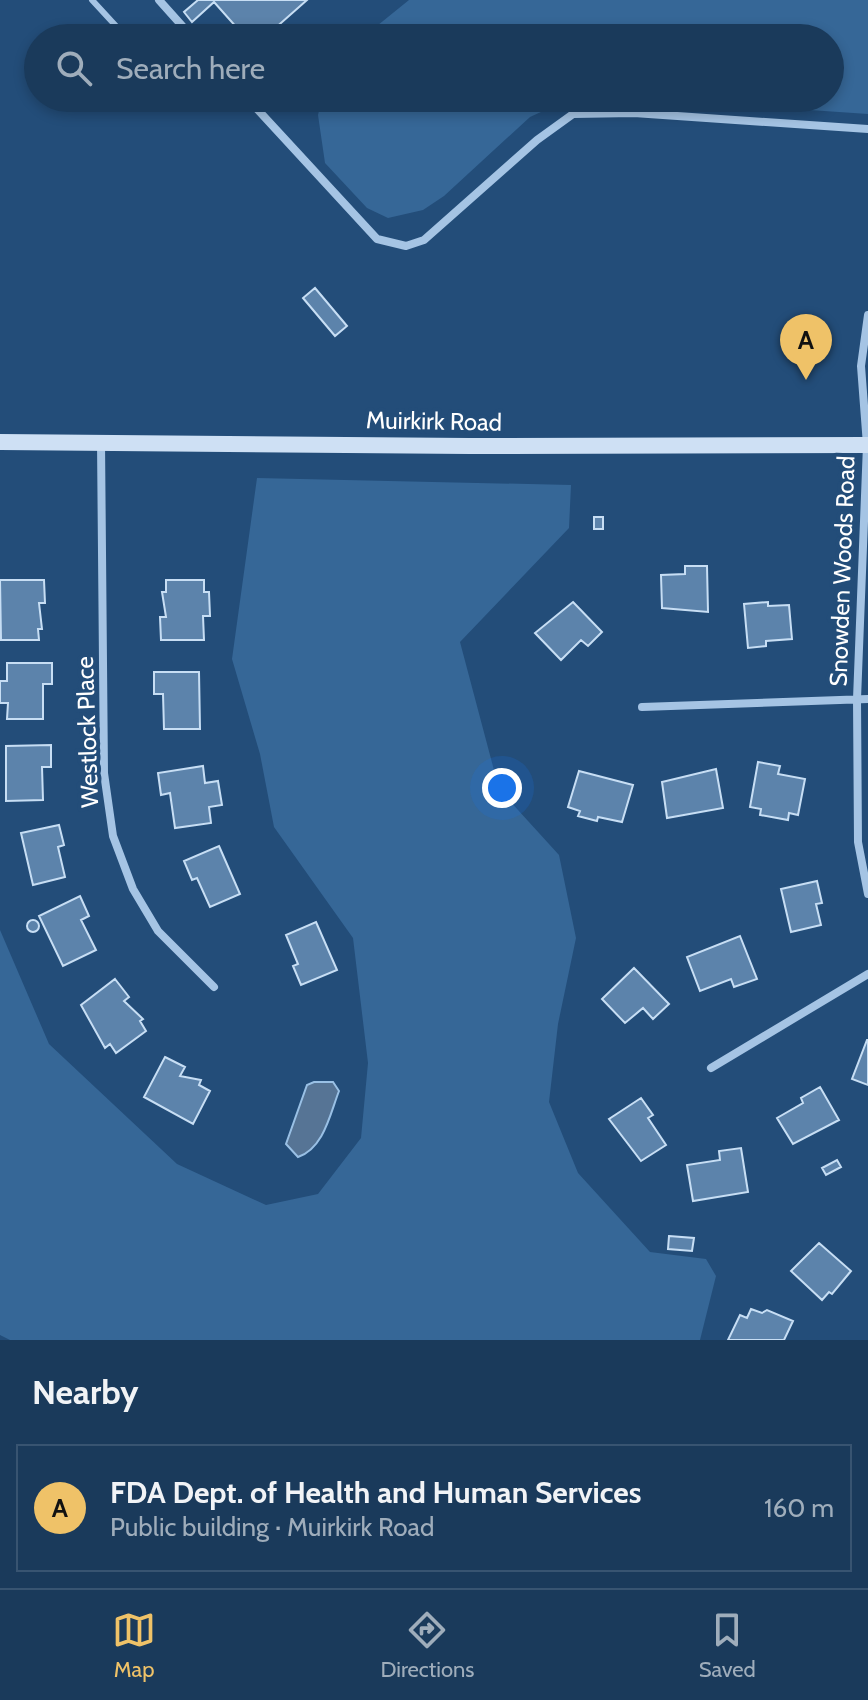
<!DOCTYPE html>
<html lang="en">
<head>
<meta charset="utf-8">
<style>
	body { margin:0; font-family:Cabin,sans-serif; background:#234161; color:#f1f3f6 }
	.you { position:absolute; left:502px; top:788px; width:28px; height:28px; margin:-20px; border:6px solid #fff; border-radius:50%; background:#1a73e8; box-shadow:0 0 0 12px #1a73e833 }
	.badge { display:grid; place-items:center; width:52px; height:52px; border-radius:50%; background:#efc268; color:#111; font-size:26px; font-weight:700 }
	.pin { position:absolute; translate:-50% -66px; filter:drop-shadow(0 2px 4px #0008) }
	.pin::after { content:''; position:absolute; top:42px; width:28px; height:24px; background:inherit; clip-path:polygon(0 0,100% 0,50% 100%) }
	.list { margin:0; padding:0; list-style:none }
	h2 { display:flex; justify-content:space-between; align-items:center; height:104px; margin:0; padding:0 32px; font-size:34px }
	h2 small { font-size:26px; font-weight:400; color:#9fadbb }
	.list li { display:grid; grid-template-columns:52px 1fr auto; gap:24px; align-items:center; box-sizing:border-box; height:128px; margin:0 16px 16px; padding:0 16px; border:2px solid #385471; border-radius:0px }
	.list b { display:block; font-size:30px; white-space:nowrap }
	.list p { margin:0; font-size:26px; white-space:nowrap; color:#9fadbb }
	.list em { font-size:26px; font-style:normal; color:#9fadbb }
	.icon { flex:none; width:44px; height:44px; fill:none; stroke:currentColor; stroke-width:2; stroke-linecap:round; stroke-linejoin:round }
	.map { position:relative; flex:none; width:868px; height:1340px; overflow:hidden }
	.search { position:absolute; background:#1a3a5b; box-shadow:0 4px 12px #0003; left:24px; right:24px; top:24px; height:88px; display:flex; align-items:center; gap:20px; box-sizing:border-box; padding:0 28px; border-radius:44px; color:#9fadbb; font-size:30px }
	.sheet { height:248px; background:#1a3a5b }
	nav { display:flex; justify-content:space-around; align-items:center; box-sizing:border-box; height:112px; border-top:2px solid #385471; background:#1a3a5b; font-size:22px; color:#9fadbb }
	nav a { display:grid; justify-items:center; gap:4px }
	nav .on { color:#efc268 }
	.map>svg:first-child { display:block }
	.green { fill:#366797 }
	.water { fill:#567495; stroke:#99c0e5; stroke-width:2 }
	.building { fill:#5c83ab; stroke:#c7def4; stroke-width:2 }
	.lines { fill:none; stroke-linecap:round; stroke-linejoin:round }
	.service { stroke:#a5c4e4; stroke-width:6 }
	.minor { stroke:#a5c4e4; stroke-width:8 }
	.secondary { stroke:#cee0f4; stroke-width:16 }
	.labels { text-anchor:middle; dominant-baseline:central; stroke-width:8; stroke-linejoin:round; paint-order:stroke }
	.street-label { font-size:24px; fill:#fff; stroke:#234d79 }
</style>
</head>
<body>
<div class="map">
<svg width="868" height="1340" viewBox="0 0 868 1340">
	<rect width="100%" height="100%" fill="#234d79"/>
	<path class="green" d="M409,0h459v114l-233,-16h195v-60h-468z
		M322,98h272l-27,2 -37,17 -86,79 -21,14 -35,8 -21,-10 -42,-45 -7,-48z
		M257,478l314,7 -2,43 -109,114 39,147 60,66 17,83 -18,86 -9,78 29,71 72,79 56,7 10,17 -16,64h-690l-10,-5v-405l49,114 128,120 89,41 52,-11 43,-56 7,-75 -15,-125 -79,-111 -14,-73 -28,-95z"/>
	<path class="water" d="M314,1082h19l6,9c-9,23 -15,57 -41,66l-12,-13 21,-59z"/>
	<path class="building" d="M198,0h109l-43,38h-18l-32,-36 -22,20 -8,-10z
		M315,288l32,38 -12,10 -32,-38z
		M594,517h9v12h-9z
		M685,566h22l1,46 -46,-4 -1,-33 24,-1z
		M0,580h44l1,23h-6l3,26h-4l1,11h-38z
		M166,580h38v12h5l1,24h-7l1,24h-43l-1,-23h6l-4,-25h4z
		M573,602l29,30 -14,14 -7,-6 -20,20 -26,-27z
		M768,602v4l21,-1 3,34 -26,2v5l-18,2 -4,-44z
		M7,663h45v21h-9v35h-36l1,-16h-8v-22h7z
		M154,672h45l1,57h-36l-1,-35h-9z
		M51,745v22h-9l1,33 -37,1v-55z
		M758,762l22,4 -2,8 27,5 -7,36 -9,-2 -1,7 -28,-5 1,-6 -11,-2z
		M203,766l2,17 13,-2 4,24 -13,2 2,16 -36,5 -5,-35 -9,2 -3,-22z
		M716,769l7,39 -56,10 -5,-36z
		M579,771l54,14 -11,37 -24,-5 -1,4 -19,-5 2,-5 -12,-4z
		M59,825l5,20 -6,2 7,30 -32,8 -12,-52z
		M219,846l21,48 -30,13 -13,-29 -5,2 -8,-19z
		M817,881l5,22 -6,1 5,21 -30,7 -10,-43z
		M80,896l9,20 -8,4 15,30 -33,16 -24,-50z
		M27 926a6 6 0 1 1 12 0a6 6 0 1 1-12 0Z
		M316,922l21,48 -36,15 -8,-19 5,-2 -12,-29z
		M740,936l17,43 -23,8 -3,-8 -31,12 -13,-34z
		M634,968l35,36 -16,15 -10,-11 -18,15 -23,-24z
		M115,979l14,18 -5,4 19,18 -3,2 6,10 -30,22 -6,-9 -5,4 -24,-43z
		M867,1040h1v45l-16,-6z
		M165,1057l20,10 -5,9 21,4 -2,5 11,6 -17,33 -49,-27z
		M820,1087l19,33 -46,24 -16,-26 26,-15 -2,-5z
		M641,1098l12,17 -5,3 18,27 -25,16 -32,-42z
		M741,1148l7,44 -55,9 -6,-36 33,-5 -1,-9z
		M837,1160l4,7 -15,8 -4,-7z
		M669,1236l25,2 -2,13 -24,-2z
		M819,1243l32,28 -19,23 -3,-2 -7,8 -31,-29z
		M751,1309l11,4 5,-3 26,11 -9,19h-56l12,-25 7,3z"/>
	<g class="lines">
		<path class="service" d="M92,0l35,38
			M182,98h1"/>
		<path class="minor" d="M159,0l34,38
			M247,98l130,141 29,7 18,-6 113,-100 36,-26 61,-1 234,16
			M868,315l-7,51 6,79 -10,254 1,143 10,52
			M101,442l3,331 9,63 20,53 25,42 56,56
			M642,707l226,-8
			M711,1068l157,-94"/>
		<path class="secondary" d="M0,442l469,4 399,-1"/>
	</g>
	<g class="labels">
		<g class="street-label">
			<text transform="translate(434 421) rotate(1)">Muirkirk Road</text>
			<text transform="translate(842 571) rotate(-88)">Snowden Woods Road</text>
			<text transform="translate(87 732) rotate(-92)">Westlock Place</text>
		</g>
	</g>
</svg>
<div class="you"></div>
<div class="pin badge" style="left:806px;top:380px">A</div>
<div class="search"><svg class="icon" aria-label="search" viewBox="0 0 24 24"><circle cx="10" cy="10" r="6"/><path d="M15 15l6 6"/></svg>Search here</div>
</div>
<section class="sheet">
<h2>Nearby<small></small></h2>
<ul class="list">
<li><span class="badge">A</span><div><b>FDA Dept. of Health and Human Services</b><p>Public building · Muirkirk Road</p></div><em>160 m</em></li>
</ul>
</section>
<nav>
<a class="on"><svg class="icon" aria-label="map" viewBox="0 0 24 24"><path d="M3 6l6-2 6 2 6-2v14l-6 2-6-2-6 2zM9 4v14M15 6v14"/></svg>Map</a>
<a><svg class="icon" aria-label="directions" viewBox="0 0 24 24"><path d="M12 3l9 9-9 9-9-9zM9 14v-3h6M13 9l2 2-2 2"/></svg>Directions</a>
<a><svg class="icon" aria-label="saved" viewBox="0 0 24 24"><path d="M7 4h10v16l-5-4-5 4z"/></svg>Saved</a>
</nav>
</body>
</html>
